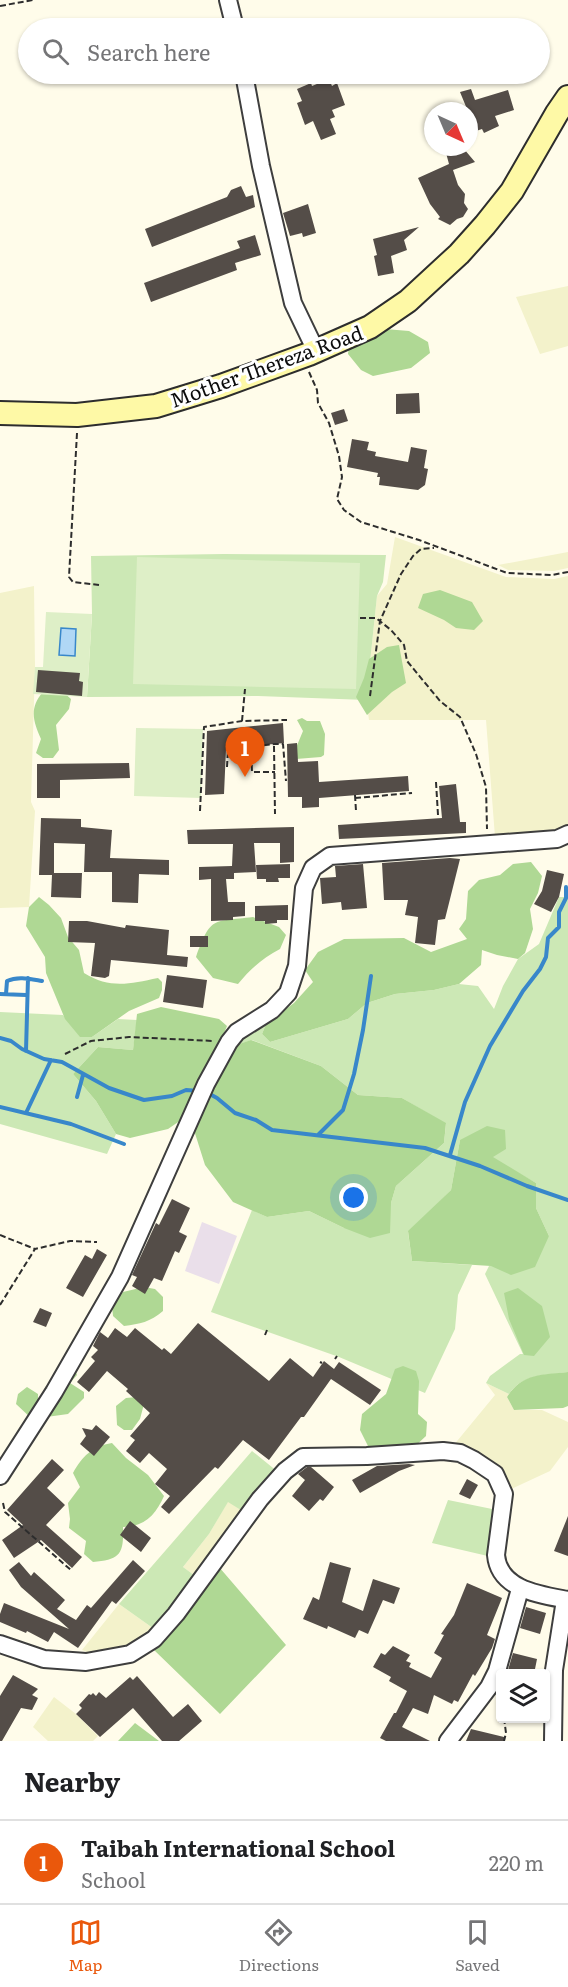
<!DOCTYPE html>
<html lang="en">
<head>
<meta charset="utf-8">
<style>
	body { margin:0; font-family:Literata,serif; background:#f6f6f6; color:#202124 }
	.controls { position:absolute; right:18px; bottom:18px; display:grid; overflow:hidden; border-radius:6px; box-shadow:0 2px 4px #0004 }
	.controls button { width:54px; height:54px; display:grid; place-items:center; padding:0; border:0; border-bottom:2px solid #e0e0e0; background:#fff; color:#202124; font:30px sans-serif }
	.compass { position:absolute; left:424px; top:102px; width:54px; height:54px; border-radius:50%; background:#fff; box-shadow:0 2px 4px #0004; rotate:136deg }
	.you { position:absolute; left:354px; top:1198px; width:21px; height:21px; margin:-15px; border:4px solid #fff; border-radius:50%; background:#1a73e8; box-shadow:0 0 0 9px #1a73e833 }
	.badge { display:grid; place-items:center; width:39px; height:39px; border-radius:50%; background:#ea580c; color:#fff; font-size:20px; font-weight:700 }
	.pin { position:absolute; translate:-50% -50px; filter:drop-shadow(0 2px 3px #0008) }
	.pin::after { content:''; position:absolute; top:32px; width:21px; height:18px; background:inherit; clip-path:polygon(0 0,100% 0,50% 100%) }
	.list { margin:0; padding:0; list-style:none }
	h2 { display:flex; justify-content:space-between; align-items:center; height:78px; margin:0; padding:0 24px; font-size:26px }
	h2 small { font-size:20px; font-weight:400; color:#757577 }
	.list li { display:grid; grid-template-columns:39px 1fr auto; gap:18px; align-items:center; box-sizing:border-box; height:84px; padding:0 24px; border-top:2px solid #e0e0e0 }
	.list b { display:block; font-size:22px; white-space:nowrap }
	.list p { margin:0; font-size:20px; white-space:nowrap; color:#757577 }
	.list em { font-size:20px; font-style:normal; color:#757577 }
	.icon { flex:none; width:33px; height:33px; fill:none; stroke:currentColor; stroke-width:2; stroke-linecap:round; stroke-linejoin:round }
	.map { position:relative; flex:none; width:568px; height:1741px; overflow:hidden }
	.search { position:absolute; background:#fff; box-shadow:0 2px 4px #0004; left:18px; right:18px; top:18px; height:66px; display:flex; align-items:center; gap:15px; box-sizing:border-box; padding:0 21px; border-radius:33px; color:#757577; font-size:22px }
	.sheet { height:162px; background:#fff }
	nav { display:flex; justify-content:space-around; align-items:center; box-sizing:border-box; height:84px; border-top:2px solid #e0e0e0; background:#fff; font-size:16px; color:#757577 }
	nav a { display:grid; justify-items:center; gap:3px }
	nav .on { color:#ea580c }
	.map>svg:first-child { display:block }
	.industrial { fill:#eadfea }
	.farmland { fill:#f3f2cb }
	.green { fill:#cce8b5 }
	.forest { fill:#afd894 }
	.pitch { fill:#deefc7 }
	.water { fill:#b0d7f5; stroke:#3887ca; stroke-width:1.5 }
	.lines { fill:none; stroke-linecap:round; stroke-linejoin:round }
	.stream { stroke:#3887ca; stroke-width:4 }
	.building { fill:#544d48 }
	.street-casing { stroke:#3e3e3e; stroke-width:20 }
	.secondary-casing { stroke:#2d2d2d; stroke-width:26 }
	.path { stroke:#2d2d2d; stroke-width:2; stroke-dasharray:6 3; stroke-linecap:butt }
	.street { stroke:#fff; stroke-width:16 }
	.secondary { stroke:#fef9a6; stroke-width:22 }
	.labels { text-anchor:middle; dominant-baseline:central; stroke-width:6; stroke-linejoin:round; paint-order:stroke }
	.street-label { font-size:20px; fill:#0b0b0b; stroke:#fff }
</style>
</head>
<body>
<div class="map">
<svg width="568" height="1741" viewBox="0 0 568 1741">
	<rect width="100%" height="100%" fill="#fffcea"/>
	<path class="industrial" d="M202,1222l35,14 -18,48 -34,-13z"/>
	<path class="farmland" d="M568,286v60l-28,8 -24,-57z
		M395,537l111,40 48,2 14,-3v250l-3,2 -12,6 -58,3 -9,-117h-117l-3,-20 11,-104 10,-12z
		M568,552v16l-14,3 -46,-1 -10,-5z
		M34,586l1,81 -4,135 4,9 -6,96 -29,1v-315z
		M486,1383l23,11 -2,3 7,13h28l26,12v25l-18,24 -43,20 -54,-45 42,-51z
		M228,1501l16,11 -46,66 -15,-11 26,-33z
		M119,1604l38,27 -29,20 -31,5 -15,-6z
		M54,1697l22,17 22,22 -5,5h-45l-15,-14z"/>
	<path class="green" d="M224,554l162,1 -3,27 -6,14 -11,104 -108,-4 -171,1 5,-83 -1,-58z
		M559,897h9v475c-22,3 -46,2 -59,22l-23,-11 4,-7 30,-22h3l-38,-80 4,-8 60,-30 -13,-28v-25l-76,-43 -9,50 -43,42 4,29 60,4 -14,30 -3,34 -30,64 -86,-36 -128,-45 41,-102 15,7 42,-6 35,17 47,-25 5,-17 48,-43 2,-19 -44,-26 -44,-3 -37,-29 -69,-26 -19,6 28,-22h5l-4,10 8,8 78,-23 19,-16 28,-9 39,-4 25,-6 19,2 16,23 9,-23 15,-27 21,-15z
		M0,1012l63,3 18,22h11l26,-18 19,1 -4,30 -35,-3 -25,27 23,27 20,33 -9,20 -107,-30z
		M252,1451l26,21 -34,40 -16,-10 -19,32 -26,33 15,11 -41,53 -38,-27z
		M448,1500l49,10 -5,47 -60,-14z"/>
	<path class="forest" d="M385,329l24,2 19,11 2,11 -19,15 -38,8 -12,-6 -13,-16 1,-9z
		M440,590l32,12 11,19 -9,9 -18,-2 -12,-8 -26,-12 5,-14z
		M399,645l7,38 -14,9 -25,23 -11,-18 8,-19 5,-19 18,-12z
		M61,690l10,9 -2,10 -13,16 3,25 -6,8h-10l-7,-5 5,-14c-8,-18 -12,-31 2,-47z
		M302,718l5,3h13l5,13 -1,21 -3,2 -25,2 -3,-4 10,-24 -6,-11z
		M531,862l11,14 -4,17 -8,16 3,20 -8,24 -7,6 -21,-4 -15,-5 -1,15 -22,19 -25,6 -39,4 -28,9 -19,16 -78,23 -8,-8 4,-10 28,-21 19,-21 -8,-12 13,-18 26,-13 60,-1 27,14 36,-13 -8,-10 7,-10 2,-28 11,-11 21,-5 13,-11z
		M39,897l10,8 12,13 7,19 11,13 5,23c26,16 45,11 74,5l4,4v8l-3,8 -30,13 -37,26h-12l-15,-18 -19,-46 -1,-16 -19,-31 3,-19z
		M253,917l26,10 7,8 -6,14c-17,9 -30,20 -42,35l-25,-6 -17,-21c15,-41 16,-35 57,-40z
		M161,1007l58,12 8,7 -12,28 -9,14 -22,50 -16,11 -38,9 -14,-4 -20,-33 -23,-27 25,-27 35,3 4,-36z
		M251,1040l70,26 37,29 44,3 44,25 -2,20 -48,43 -5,17 -1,30 -20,5 -26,-10 -35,-17 -42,6 -34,-15 -28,-37 -12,-38 40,-81z
		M487,1126l18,4 1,19 -13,8 43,26v25l13,28 -14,31 -24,8 -20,-9 -79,-5 -4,-30 43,-41 9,-50z
		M144,1287l11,2 8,8v14c-13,11 -23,13 -39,15l-11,-10 -1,-10 11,-14z
		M518,1288l24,18 8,31 -16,19 -10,-1 -15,-36 -5,-26z
		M403,1366l13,5 3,10 -1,33 9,8 -1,14 -14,13 -28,4 -16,-7 -8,-16 2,-16 24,-20 9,-25z
		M75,1369l2,6 -7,8 14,9v6l-16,16 -36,5 -16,-15 2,-10 9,-7 11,7v15z
		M568,1372v34l-5,2 -49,2 -7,-13c15,-24 35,-22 61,-25z
		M137,1397l7,7 -4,15 -8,11h-8l-7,-5 -1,-19 10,-8z
		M112,1443l14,15 22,17 16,21c-8,18 -19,31 -41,31 1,27 -3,33 -30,35l-9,-8 2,-13 -17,-13 1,-9 -2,-16 12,-16 -7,-14c9,-16 19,-27 39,-30z
		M219,1567l67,78 -66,69 -67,-65z
		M135,1723l24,18h-41z"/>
	<path class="pitch" d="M137,557l223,6 -4,126 -223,-5z
		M46,612l46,2 -5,83 -54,-3 2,-27h8z
		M136,728l67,1 -2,69 -67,-2z"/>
	<path class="water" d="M61,628l15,1 -1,27 -16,-1z"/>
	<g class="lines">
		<path class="stream" d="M0,994l26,1
			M6,994l1,-13c11,-5 23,-2 35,0
			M0,1038l11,3 11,8 22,10 18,3 47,26 35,12 28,-4 14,-6 13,1
			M26,1051l2,-73
			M206,1092l11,6 18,15 21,7 16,10 153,18 55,18 47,20 41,14
			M77,1097l6,-22
			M0,1107l71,17 53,20
			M26,1113l25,-53
			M318,1135l25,-25 11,-36 9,-44 8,-54
			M450,1155l15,-53 25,-56 33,-55 17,-22 6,-12 2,-19 11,-11v-15l7,-14v-11"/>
	</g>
	<path class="building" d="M329,79l3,7 5,-3 8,22 -13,5 3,7 -5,2 6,15 -15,6 -8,-19 -8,4 -8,-22 5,-2 -5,-12 14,-6 1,3z
		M471,89l4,11 33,-10 6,20 -19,6 4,10 -15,7 -2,-4 -6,2 -16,-39z
		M464,149l11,13 -22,8 5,15 7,9 -1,9 4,6 -5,8 -6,2 -7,6 -12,-6 2,-2 -10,-13 -12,-26 31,-14 -3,-11z
		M241,186l5,11 7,-2 2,12 -103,40 -7,-18 82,-32 4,-7z
		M308,204l8,29 -13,4 -1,-4 -12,3 -7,-23z
		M419,227l-15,13 3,10 -16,6 3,17 -16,3 -4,-20 3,-1 -4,-16z
		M255,235l6,20 -26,8 2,7 -86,32 -7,-19 96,-35 -3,-7z
		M419,393l1,20 -24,1v-20z
		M344,409l4,12 -13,4 -4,-12z
		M352,439l17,3 -2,8 9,2 -1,4 33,6 3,-15 16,3 -3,18 4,1 -3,16 -7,5 -39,-5 1,-8h-3l1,-4 -31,-6z
		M38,670l42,3 -1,8 4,1 -1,14 -46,-4z
		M283,723l1,20 -58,6 -2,45 -19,1 2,-64z
		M297,743l1,19 20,-1 1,21 89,-6 1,15 -90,7v9l-17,1v-11h-14l-1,-53z
		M129,763l1,15 -70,2v18h-23v-34z
		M456,784l4,38h6v11l-127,6 -1,-14 104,-7 -3,-32z
		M41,818l40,1v8l31,3 -2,28 59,2v15l-30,-1 -1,29 -26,-1v-30h-28l1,-28 -31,-1v30h28l-1,25 -30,-1 1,-22h-13z
		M294,827v35l-14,1v-20h-26l2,29 -22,1v6h-8l2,23h17v14l-12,1v3l-22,1v-42l-12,1v-13l33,-1 1,-22h-45l-1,-14z
		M450,858l10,1 -15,60 -7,1 -3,25 -20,-2 3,-26 -13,-2 3,-15h-24l-2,-37z
		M290,864v14h-12l1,4h-13v-3h-9l-1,-14z
		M363,864l4,44 -25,2 -1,-8 -19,2 -2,-26 16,-1 -1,-11z
		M547,870l17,4 -5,23 -8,15 -17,-8 8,-13z
		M288,905v15h-11v3l-12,1v-3h-10v-15z
		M69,921h18l38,7 1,-3 43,5 -2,25 21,2 -1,10 -76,-7 -2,16 -4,2 -14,-2 4,-33 -27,-1z
		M190,936h18v11h-18z
		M167,975l40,5 -4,28 -40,-6z
		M172,1199l18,9 -11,24 8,4 -8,17 -4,-2 -13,30 -8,-3 -9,16 -13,-8 5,-9 -5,-2 24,-52 3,2z
		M97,1249l10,6 -24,42 -17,-9 19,-33 7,4z
		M40,1308l12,5 -6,14 -13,-5z
		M198,1323l71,58 21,-23 23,19 11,-16 10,8 5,-7 42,28 -11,15 -39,-26 -27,38h-3l-32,43 -26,-20 -25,29 -3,-2 -46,47 -8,-7 9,-11 -15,-12 12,-15 -18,-16 -9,10 -14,-12 9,-11 -5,-4 20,-23 -24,-22 2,-2 -21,-18 -18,21 -12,-10 18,-21 -4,-4 7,-7 -5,-4 7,-14 8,6 7,-10 12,9 8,-9 27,22 2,-2 7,6z
		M96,1425l14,12 -16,19 -14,-12 6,-8 -4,-8 10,2z
		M52,1459l12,11 -17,18 18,17 -19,20 36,32 -10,11 -31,-28 -27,18 -12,-18 21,-15 -16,-15z
		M409,1464l6,1 -16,6 -39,22 -8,-13 25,-14z
		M307,1467h4l23,20 -11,14 -3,-2 -11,12 -17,-15 13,-16 -7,-6z
		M467,1479l11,6 -8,14 -11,-5z
		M568,1516v40l-14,-5z
		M130,1521l21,17 -10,14 -21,-17z
		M133,1560l12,11 -29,33 -4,-3 -34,47 -24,-16 -6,10 -21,-11 -1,2 -26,-11v-8l4,-11 65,26 -48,-42 -12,-17 10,-8 12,14 3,-4 31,28 -8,9 19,11 11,-15 4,3z
		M330,1562l21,6 -9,34 21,9 10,-32 27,9 -6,16 -11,-4 -15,34 -9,-4 -4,8 -27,-12 -1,3 -24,-10 10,-22 6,3z
		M467,1583l35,15 -15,37 8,4 -3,9 -17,28 -2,-2 -15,28 -4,-2 -2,4 -18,-9 -6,19 -15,-6 -11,19 28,14h-44l-6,-3 14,-25h2l11,-22 -18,-10 2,-4 -18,-10 8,-14 4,2 8,-9 17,9 -4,6 5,2 -2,4 22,11 11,-20 -8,-5 10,-18 -3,-1 13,-19z
		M526,1607l20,6 -6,21 -20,-6z
		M513,1653l24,6 -3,15h-11l-15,-4z
		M13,1675l25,14 -6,6 6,3 -6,12 -11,-2 -19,33h-2v-45z
		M137,1676l36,41 15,-13 14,17 -23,20h-17l-29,-33 -33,29 -24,-23 6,-6 -3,-3 10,-11 2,1 2,-2 3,3 3,-4 7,6 24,-21 3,3z
		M471,1729l33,8v4h-38z"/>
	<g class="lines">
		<g class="street-casing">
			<path id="street" d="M228,0l7,28
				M244,74l17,92 32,137 23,48
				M0,1476l54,-84 66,-115 86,-193 23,-42 8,-10 35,-22 16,-17 9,-27 7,-78 9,-20 17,-12 227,-17 11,-5
				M0,1644l44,15 42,3 44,-8 24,-15 22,-25 84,-115 25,-28 18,-14 64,-1 76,-5 17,2 14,7 21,14 9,20 -8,61c3,35 45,40 72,45
				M448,1741l41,-54 8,-16 23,-82
				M553,1741l1,-71 11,-70"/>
		</g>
		<g class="secondary-casing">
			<path id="secondary" d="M0,413l77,2 79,-9 65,-20 88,-32 61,-27 38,-26 51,-47 26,-29 27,-34 45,-78 11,-16"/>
		</g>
		<path class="path" d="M0,6l33,-6
			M309,372l8,18 1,13 11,20 10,33 3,21 -5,22 7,11 17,12 58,18 88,33 45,2 16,-3
			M77,433l-8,144 4,5 26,3
			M360,618h16l15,12 13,15 3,16 33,40 20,16 16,37 10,33 1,42
			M370,696l10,-75 21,-47 12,-18 8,-7 13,-1
			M242,721l3,-32
			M274,746l1,68
			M251,747l1,25h23
			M227,767l1,-18 47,-5h8l3,37
			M436,782l2,33
			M355,795l1,16
			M355,798l57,-5
			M200,811l4,-84 38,-6 45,-1
			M65,1054l26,-13 38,-4 85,4
			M0,1235l35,14
			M0,1305l35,-56 35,-8 27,1
			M265,1335l2,-5
			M335,1359l2,-3
			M320,1362l2,1
			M3,1503l2,9 67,59
			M504,1718l2,15 -2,8"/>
		<use href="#street" class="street"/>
		<use href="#secondary" class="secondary"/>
	</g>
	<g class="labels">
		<g class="street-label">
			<text transform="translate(266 365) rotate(-20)">Mother Thereza Road</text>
		</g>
	</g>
</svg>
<div class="controls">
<button><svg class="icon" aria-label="layers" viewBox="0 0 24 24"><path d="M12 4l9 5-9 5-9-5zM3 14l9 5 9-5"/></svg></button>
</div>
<svg class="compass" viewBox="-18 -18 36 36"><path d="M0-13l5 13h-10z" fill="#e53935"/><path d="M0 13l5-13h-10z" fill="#757577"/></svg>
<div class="you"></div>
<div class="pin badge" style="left:245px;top:777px">1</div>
<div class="search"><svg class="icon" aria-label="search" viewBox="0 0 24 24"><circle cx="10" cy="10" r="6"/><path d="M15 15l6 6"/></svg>Search here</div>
</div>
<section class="sheet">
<h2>Nearby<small></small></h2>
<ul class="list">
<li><span class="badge">1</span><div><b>Taibah International School</b><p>School</p></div><em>220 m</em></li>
</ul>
</section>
<nav>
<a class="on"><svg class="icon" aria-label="map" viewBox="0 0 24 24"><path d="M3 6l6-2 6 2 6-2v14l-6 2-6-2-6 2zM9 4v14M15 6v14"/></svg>Map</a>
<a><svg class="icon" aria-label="directions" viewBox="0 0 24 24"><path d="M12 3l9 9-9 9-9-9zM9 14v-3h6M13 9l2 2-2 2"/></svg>Directions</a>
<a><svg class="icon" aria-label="saved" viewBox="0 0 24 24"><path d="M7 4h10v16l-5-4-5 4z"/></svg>Saved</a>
</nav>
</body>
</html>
